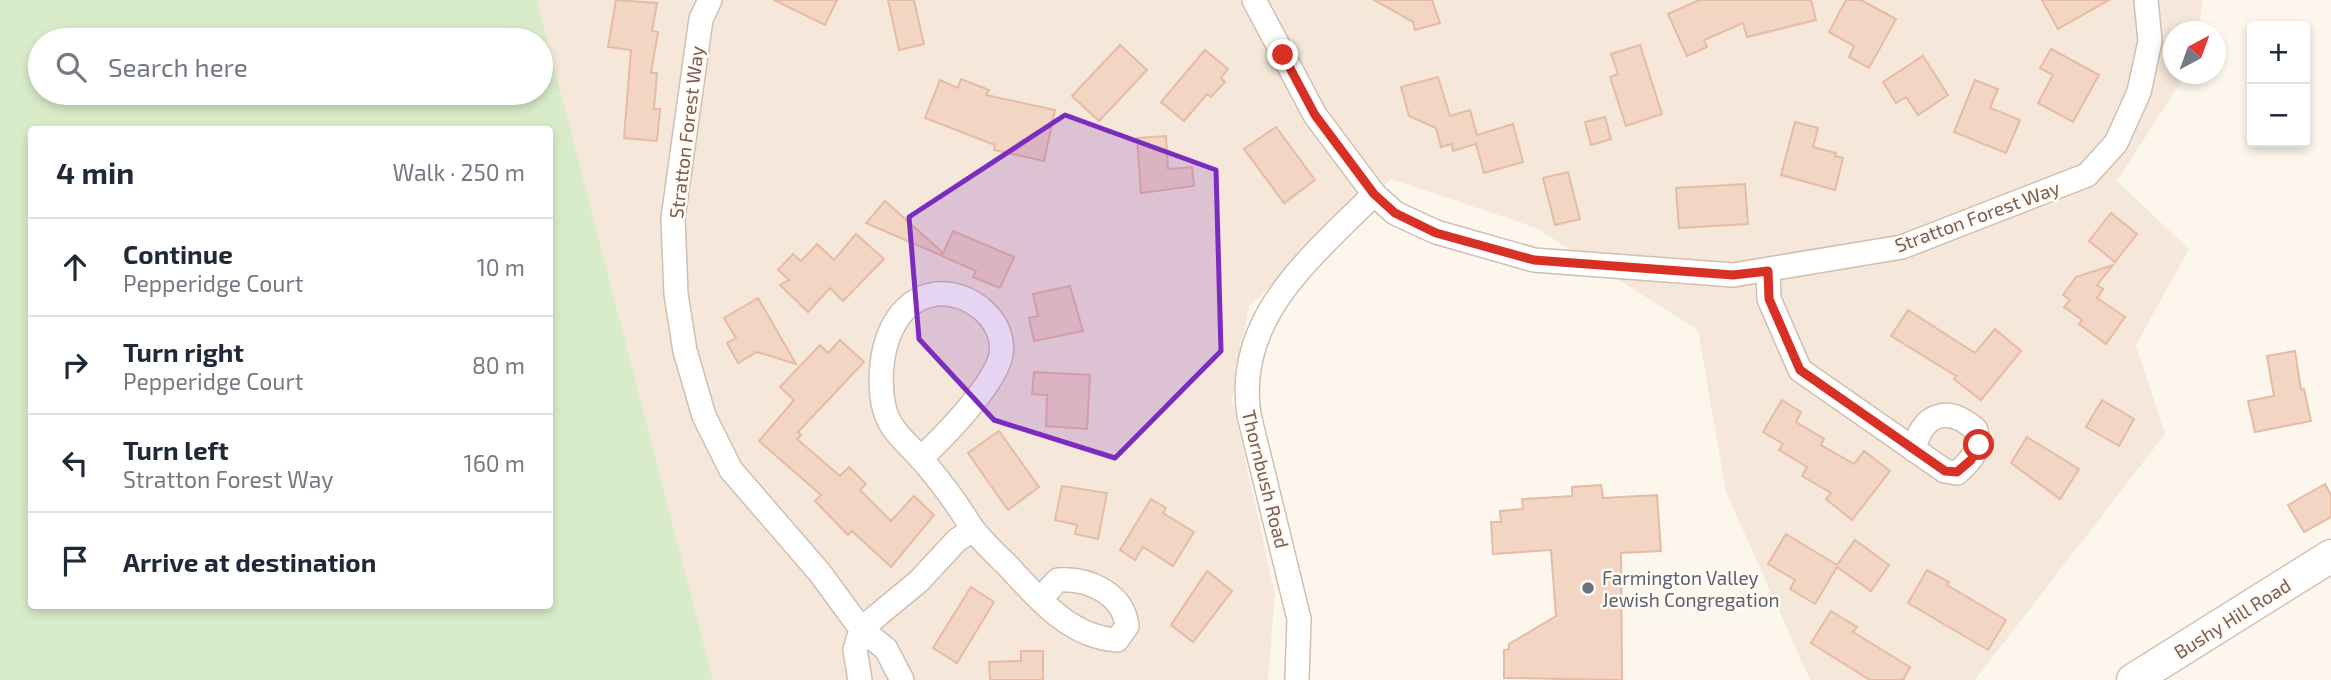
<!DOCTYPE html>
<html lang="en">
<head>
<meta charset="utf-8">
<style>
	body { margin:0; font-family:"Exo 2",sans-serif; background:#f6f6f7; color:#1f2937 }
	.controls { position:absolute; right:21px; top:21px; display:grid; overflow:hidden; border-radius:7px; box-shadow:0 4px 10px #0003 }
	.controls button { width:63px; height:63px; display:grid; place-items:center; padding:0; border:0; border-bottom:2px solid #e0e1e3; background:#fff; color:#1f2937; font:35px sans-serif }
	.compass { position:absolute; left:2163px; top:21px; width:63px; height:63px; border-radius:50%; background:#fff; box-shadow:0 4px 10px #0003; rotate:41deg }
	.stop { position:absolute; width:21px; height:21px; margin:-16px; border:5px solid #d93025; border-radius:50%; background:#fff }
	.stop.end { background:#d93025; border-color:#fff; box-shadow:0 2px 7px #0008 }
	.list { margin:0; padding:0; list-style:none }
	h2 { display:flex; justify-content:space-between; align-items:center; height:91px; margin:0; padding:0 28px; font-size:30px }
	h2 small { font-size:23px; font-weight:400; color:#747a83 }
	.list li { display:grid; grid-template-columns:46px 1fr auto; gap:21px; align-items:center; box-sizing:border-box; height:98px; padding:0 28px; border-top:2px solid #e0e1e3 }
	.list b { display:block; font-size:26px; white-space:nowrap }
	.list p { margin:0; font-size:23px; white-space:nowrap; color:#747a83 }
	.list em { font-size:23px; font-style:normal; color:#747a83 }
	.icon { flex:none; width:38px; height:38px; fill:none; stroke:currentColor; stroke-width:2; stroke-linecap:round; stroke-linejoin:round }
	.map { position:relative; flex:none; width:2331px; height:680px; overflow:hidden }
	.search { position:absolute; background:#fff; box-shadow:0 4px 10px #0003; left:28px; top:28px; width:525px; height:77px; display:flex; align-items:center; gap:18px; box-sizing:border-box; padding:0 24px; border-radius:38px; color:#747a83; font-size:26px }
	.panel { position:absolute; background:#fff; box-shadow:0 4px 10px #0003; left:28px; top:126px; width:525px; height:483px; border-radius:7px }
	.map>svg:first-child { display:block }
	.residential { fill:#f5e8da }
	.green { fill:#d8ecc9; fill-rule:evenodd }
	.building { fill:#f3d5c3; stroke:#e6bba3; stroke-width:2 }
	.lines { fill:none; stroke-linecap:round; stroke-linejoin:round }
	.minor-casing { stroke:#d1beb0; stroke-width:26 }
	.secondary-casing { stroke:#d6c0b0; stroke-width:35 }
	.minor { stroke:#fff; stroke-width:23 }
	.secondary { stroke:#fff; stroke-width:32 }
	.route { stroke:#d93025; stroke-width:9 }
	.marked { fill:#7b2cbf; fill-opacity:0.2; stroke:#7b2cbf; stroke-width:5; stroke-linejoin:round }
	.worship-dot { fill:#6b7280; stroke:#fffaf3; stroke-width:2.5 }
	.labels { text-anchor:middle; dominant-baseline:central; stroke-width:5; stroke-linejoin:round; paint-order:stroke }
	.street-label { font-size:19px; fill:#7a5c4d; stroke:#fffaf3 }
	.worship-label { font-size:19px; fill:#5b616d; stroke:#fffaf3; text-anchor:start }
</style>
</head>
<body>
<div class="map">
<svg width="2331" height="680" viewBox="0 0 2331 680">
	<rect width="100%" height="100%" fill="#fdf6ec"/>
	<path class="residential" d="M537,0h1666l-5,31 -24,1v42h12l-69,107 72,68 -53,96 29,89 -190,246h-165l-84,-188 -28,-162 -162,-102 -145,-49 -142,127 -17,93 43,196 -7,85h-555z"/>
	<path class="green" d="M0,0h537l176,680h-713zM40,40h501v53h-501zM32,130h518v476h-518z"/>
	<path class="building" d="M616,0l41,3 -5,28 6,1 -7,41h6l-3,36h6l-3,32 -33,-3 7,-88 -23,-3z
		M774,0h63l-12,25z
		M888,0h26l10,44 -25,6z
		M1374,0h58l8,23 -25,7 -2,-8z
		M1699,0h112l5,20 -69,17 -4,-14 -39,17 3,7 -20,9 -19,-42z
		M1846,0h15l35,19 -27,49 -20,-11 5,-11 -25,-14z
		M2042,0h67l-51,29z
		M1120,45l27,25 -48,51 -27,-25z
		M1640,45l22,69 -36,12 -16,-49 8,-3 -7,-20z
		M2051,49l48,26 -26,47 -35,-19 15,-28 -13,-7z
		M1205,50l23,19 -7,9 4,4 -14,15 -4,-3 -23,27 -23,-19z
		M1923,56l25,39 -30,20 -12,-18 -10,6 -13,-21z
		M1438,77l12,39 20,-6 7,25 36,-11 10,38 -39,11 -8,-29 -23,7 -1,-7 -11,3 -5,-19 -27,-12 -8,-29z
		M961,79l28,11 -3,5 69,15 -11,51 -50,-11 1,-5 -70,-27 15,-38 18,8z
		M1975,80l23,9 -8,19 30,12 -14,33 -52,-21z
		M1605,117l6,22 -20,6 -6,-23z
		M1795,122l23,6 -5,19 23,6 -1,3 8,2 -8,32 -54,-15z
		M1276,127l39,53 -31,23 -40,-54z
		M1166,136l2,33 24,-2 2,19 -53,7 -4,-55z
		M1568,172l12,47 -25,6 -12,-47z
		M1745,184l3,40 -69,4 -3,-40z
		M885,201l57,51 -2,3 -74,-32z
		M2111,213l26,21 -22,28 -26,-21z
		M953,231l61,26 -14,31 -27,-11 3,-6 -34,-15z
		M856,234l28,25 -41,42 -13,-13 -22,24 -28,-27 9,-5 -11,-10 15,-16 8,7 16,-17 17,16z
		M2113,265l-16,20 6,4 -6,9 28,19 -19,27 -27,-20 3,-4 -18,-13 6,-7 -7,-5 13,-18z
		M1070,286l13,45 -49,10 -5,-23 9,-2 -5,-22z
		M758,298l38,66 -39,-12 -19,11 -11,-20 9,-5 -12,-20z
		M1908,310l67,43 20,-24 26,22 -40,49 -27,-21 2,-3 -65,-40z
		M840,340l24,22 -66,70 3,3 -4,4 43,37 9,-9 17,17 -6,6 31,31 23,-25 20,19 -43,52 -39,-36 -4,4 -33,-34 6,-6 -62,-54 35,-41 -14,-13 40,-42 8,8z
		M2295,351l6,39 3,-1 7,32 -56,11 -7,-31 26,-5 -7,-40z
		M1034,372l56,3 -3,54 -41,-3 1,-31 -15,-1z
		M1782,400l19,12 -5,10 28,17 -3,6 33,19 10,-13 26,20 -38,49 -26,-21 5,-6 -29,-17 5,-9 -28,-17 4,-6 -20,-12z
		M2102,400l32,19 -15,27 -33,-19z
		M999,431l40,56 -31,23 -40,-57z
		M2027,437l52,32 -19,30 -49,-36z
		M2325,484l6,11v22l-27,15 -16,-27z
		M1601,485l2,13 54,-3 4,56 -40,2 1,127 -118,-2v-28l5,-1v-5l47,-28 -5,-66 -58,4 -2,-32h10l-1,-11 23,-2 -1,-10 50,-3v-9z
		M1062,486l45,7 -9,46 -23,-5 2,-9 -22,-5z
		M1151,499l15,9 -3,5 31,19 -21,34 -30,-19 -8,13 -15,-10z
		M1786,534l51,31 18,-25 34,25 -18,26 -34,-24 -22,37 -25,-15 5,-9 -27,-16z
		M1927,570l22,12 -2,3 59,35 -18,30 -80,-47z
		M1207,571l25,20 -39,51 -22,-17z
		M971,587l23,15 -37,61 -24,-15z
		M1831,611l26,16 -4,5 57,35 -7,13h-33l-59,-37z
		M1021,651h22v29h-53l-1,-18 32,-1z"/>
	<g class="lines">
		<g class="minor-casing">
			<path id="minor" d="M710,0l-9,19 -28,199 3,76 9,57 19,65 27,54 89,103 41,56 25,20 16,31
				M1254,0l61,115 59,79 21,19 41,19 98,28 199,15 169,-28 185,-72 29,-32 23,-51 11,-51 -4,-41
				M1768,271l1,28 31,71 145,101 12,2c15,-13 23,-22 19,-43 -29,-26 -54,-16 -62,20
				M921,458c23,-21 70,-70 79,-99 10,-36 -30,-69 -64,-65 -50,7 -61,73 -52,113 5,24 25,37 40,55 16,19 31,38 44,60 10,16 25,29 39,43 31,33 62,72 110,75l10,-14c-4,-33 -39,-48 -69,-46l-18,19
				M861,629l58,-48 38,-41 16,-10
				M860,680l-5,-30 6,-21
				M1297,680l2,-61 -50,-204c-15,-98 63,-158 125,-221"/>
		</g>
		<g class="secondary-casing">
			<path id="secondary" d="M2133,680l198,-124"/>
		</g>
		<use href="#minor" class="minor"/>
		<use href="#secondary" class="secondary"/>
	</g>
	<g class="lines">
		<path class="route" d="M1283,55l32,60 59,79 21,19 41,20 98,27 199,15 35,-4 1,28 31,71 145,101 12,1 14,-12 8,-15"/>
	</g>
	<path class="marked" d="M1065,115l151,55 5,181 -106,107 -121,-38 -75,-81 -10,-122z"/>
	<circle class="worship-dot" cx="1588" cy="588" r="7"/>
	<g class="labels">
		<g class="street-label">
			<text transform="translate(686 132) rotate(-83)">Stratton Forest Way</text>
			<text transform="translate(1977 216) rotate(-20)">Stratton Forest Way</text>
			<text transform="translate(1266 479) rotate(76)">Thornbush Road</text>
			<text transform="translate(2232 618) rotate(-32)">Bushy Hill Road</text>
		</g>
		<g class="worship-label">
			<text x="1602" y="577">Farmington Valley<tspan x="1602" dy="22">Jewish Congregation</tspan></text>
		</g>
	</g>
</svg>
<div class="controls">
<button>+</button>
<button>−</button>
</div>
<svg class="compass" viewBox="-18 -18 36 36"><path d="M0-13l5 13h-10z" fill="#e53935"/><path d="M0 13l5-13h-10z" fill="#747a83"/></svg>
<div class="stop" style="left:1979px;top:445px"></div>
<div class="stop end" style="left:1283px;top:55px"></div>
<div class="search"><svg class="icon" aria-label="search" viewBox="0 0 24 24"><circle cx="10" cy="10" r="6"/><path d="M15 15l6 6"/></svg>Search here</div>
<section class="panel">
<h2>4 min<small>Walk · 250 m</small></h2>
<ul class="list">
<li><svg class="icon" aria-label="ahead" viewBox="0 0 24 24"><path d="M12 20V5M6 11l6-6 6 6"/></svg><div><b>Continue</b><p>Pepperidge Court</p></div><em>10 m</em></li>
<li><svg class="icon" aria-label="right" viewBox="0 0 24 24"><path d="M7 20v-9h11M14 6l5 5-5 5"/></svg><div><b>Turn right</b><p>Pepperidge Court</p></div><em>80 m</em></li>
<li><svg class="icon" aria-label="left" viewBox="0 0 24 24"><path d="M17 20v-9H6M10 6l-5 5 5 5"/></svg><div><b>Turn left</b><p>Stratton Forest Way</p></div><em>160 m</em></li>
<li><svg class="icon" aria-label="arrive" viewBox="0 0 24 24"><path d="M6 21V4h12l-3 4 3 4H6"/></svg><div><b>Arrive at destination</b></div></li>
</ul>
</section>
</div>
</body>
</html>
